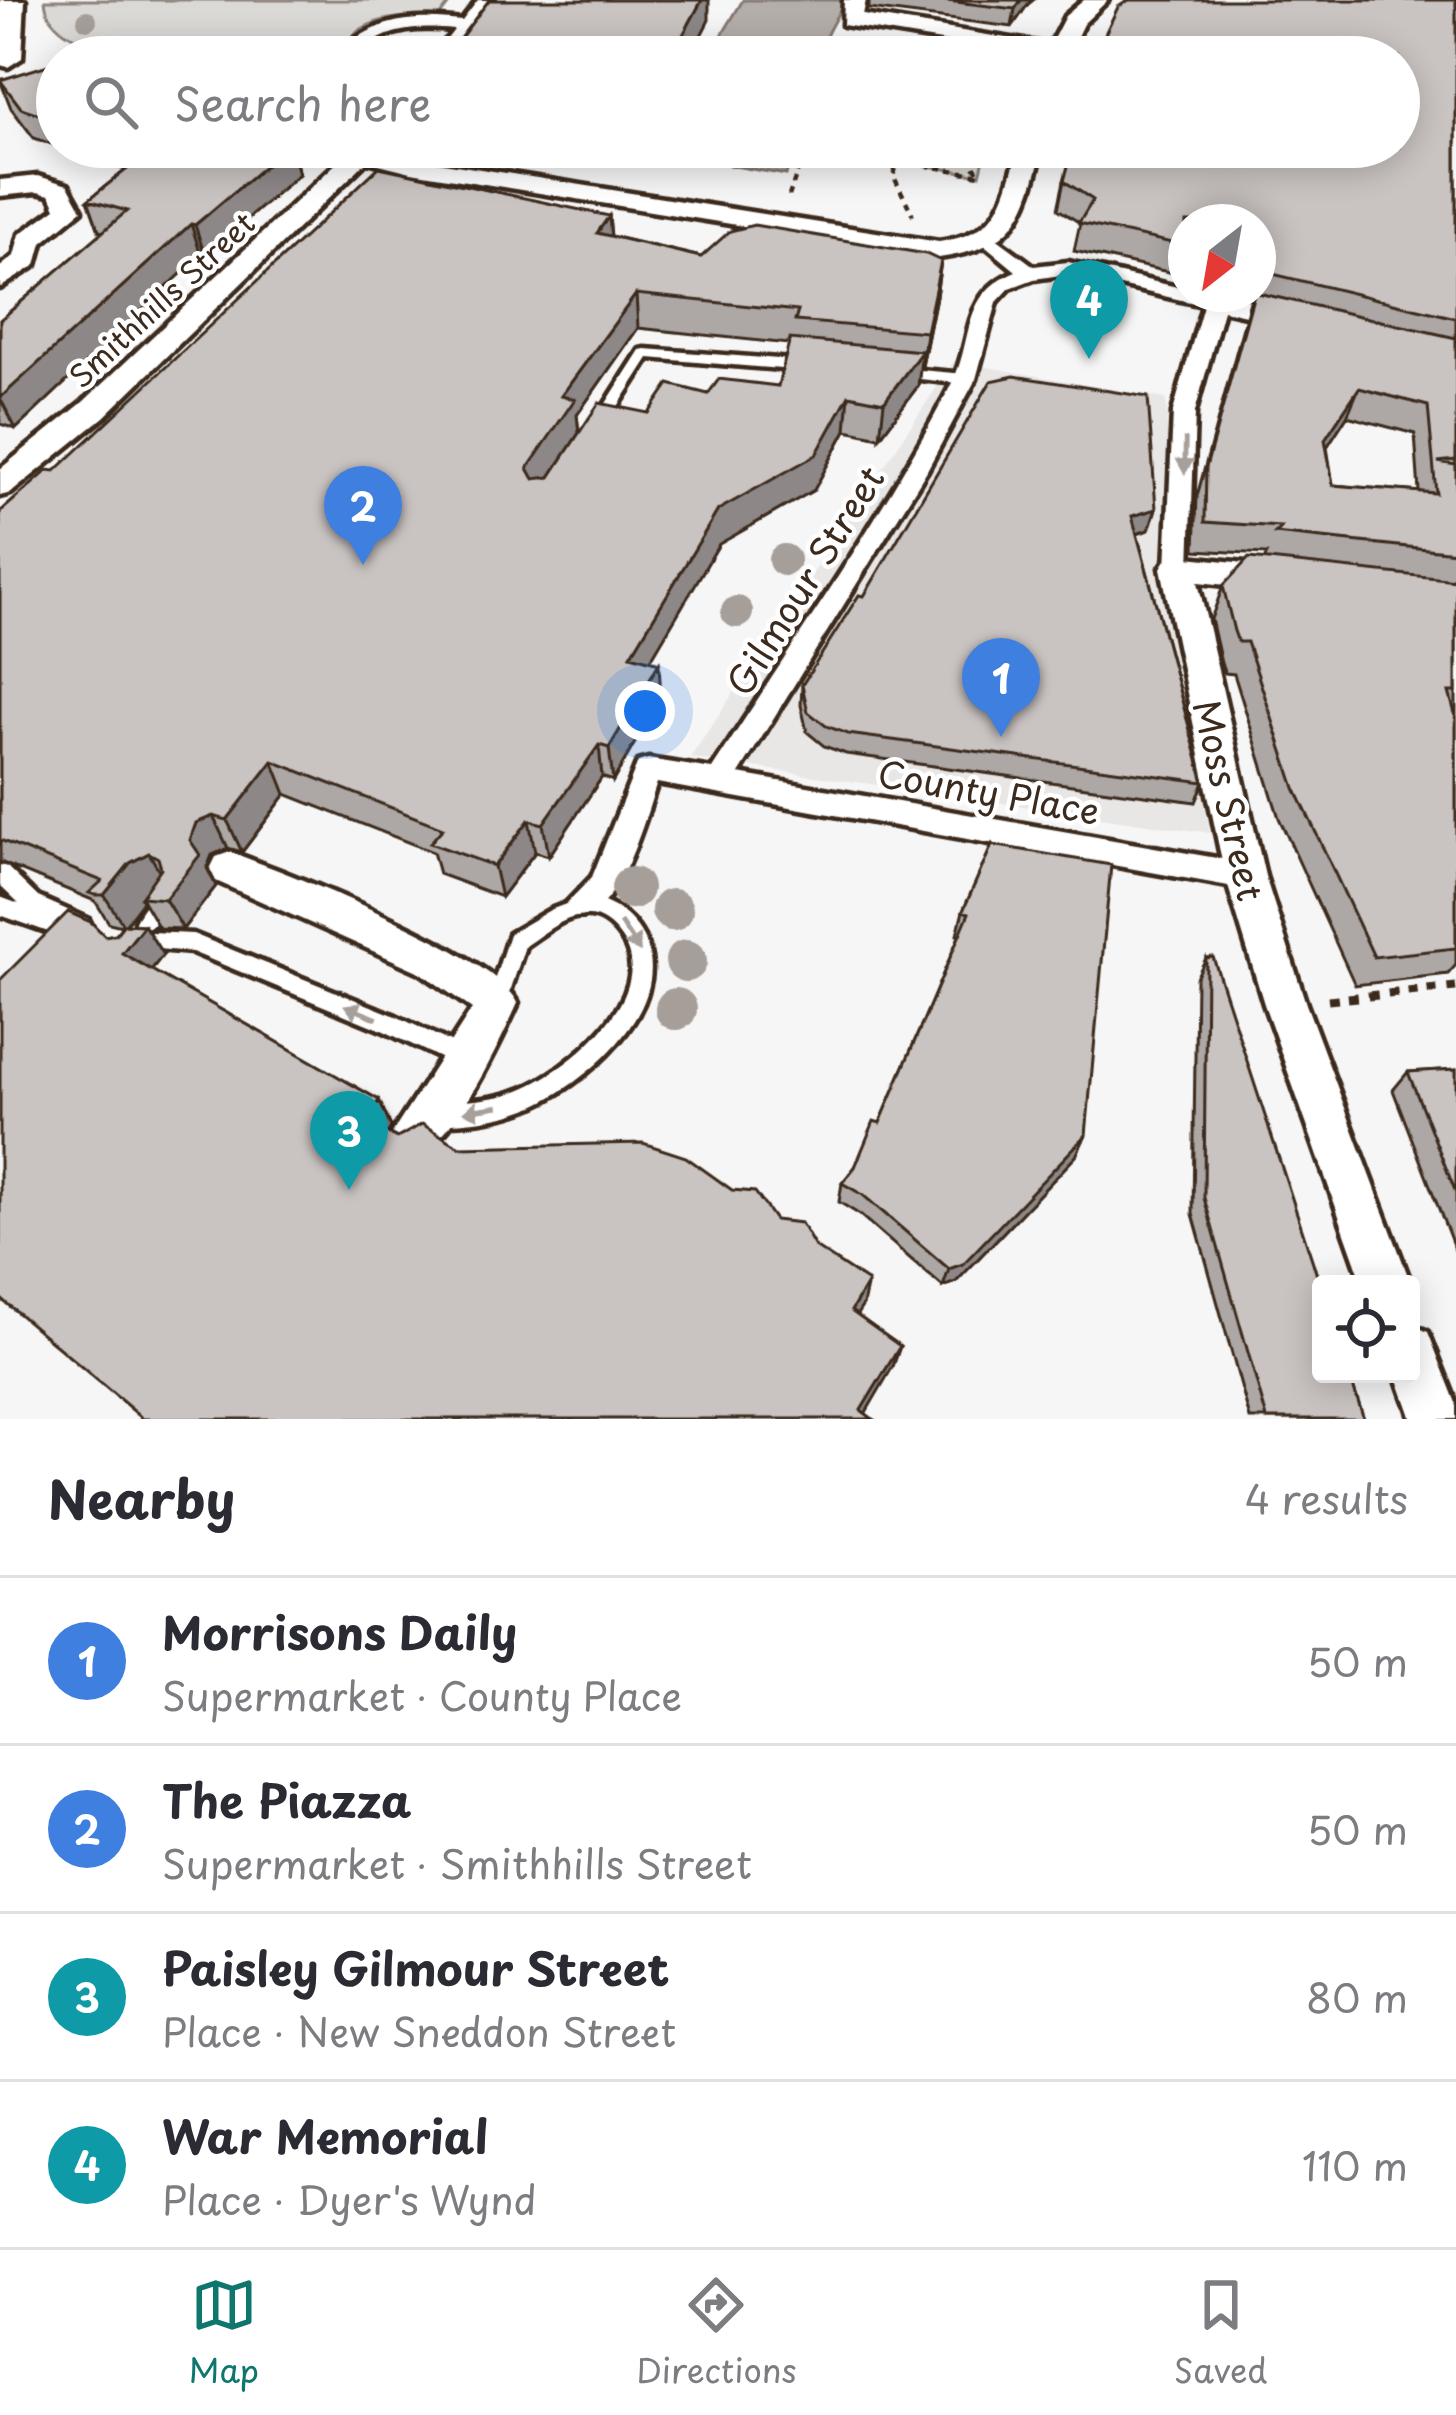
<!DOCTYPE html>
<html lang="en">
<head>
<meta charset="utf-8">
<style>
	body { margin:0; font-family:"Playpen Sans",sans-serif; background:#f7f7f7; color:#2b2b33 }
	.controls { position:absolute; right:36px; bottom:36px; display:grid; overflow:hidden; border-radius:12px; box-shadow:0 6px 30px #0003 }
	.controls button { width:108px; height:108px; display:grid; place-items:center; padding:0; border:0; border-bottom:3px solid #e1e1e2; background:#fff; color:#2b2b33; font:60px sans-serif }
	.compass { position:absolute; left:1168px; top:204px; width:108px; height:108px; border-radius:50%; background:#fff; box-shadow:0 6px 30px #0003; rotate:211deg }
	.you { position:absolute; left:645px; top:711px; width:42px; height:42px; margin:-30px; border:9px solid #fff; border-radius:50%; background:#1a73e8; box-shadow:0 0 0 18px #1a73e833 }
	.badge { display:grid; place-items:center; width:78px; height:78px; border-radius:50%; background:#0f766e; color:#fff; font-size:39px; font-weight:700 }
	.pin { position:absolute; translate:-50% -99px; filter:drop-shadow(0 3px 6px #0008) }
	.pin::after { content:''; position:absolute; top:63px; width:42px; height:36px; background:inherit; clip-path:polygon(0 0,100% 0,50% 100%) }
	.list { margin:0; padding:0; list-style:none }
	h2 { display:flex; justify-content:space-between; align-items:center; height:156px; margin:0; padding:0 48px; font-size:51px }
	h2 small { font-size:39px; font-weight:400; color:#7c7c81 }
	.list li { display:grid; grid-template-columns:78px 1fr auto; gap:36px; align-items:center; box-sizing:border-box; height:168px; padding:0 48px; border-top:3px solid #e1e1e2 }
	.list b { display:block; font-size:45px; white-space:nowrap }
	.list p { margin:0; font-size:39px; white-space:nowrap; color:#7c7c81 }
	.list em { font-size:39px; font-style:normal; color:#7c7c81 }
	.icon { flex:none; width:66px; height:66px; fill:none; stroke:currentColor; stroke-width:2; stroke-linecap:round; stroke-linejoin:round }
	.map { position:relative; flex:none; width:1456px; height:1419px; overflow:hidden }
	.search { position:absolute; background:#fff; box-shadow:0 6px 30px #0003; left:36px; right:36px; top:36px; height:132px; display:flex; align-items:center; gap:30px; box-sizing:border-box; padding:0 42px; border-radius:66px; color:#7c7c81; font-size:45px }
	.sheet { height:828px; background:#fff }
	nav { display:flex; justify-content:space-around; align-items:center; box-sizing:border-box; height:168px; border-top:3px solid #e1e1e2; background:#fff; font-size:33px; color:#7c7c81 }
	nav a { display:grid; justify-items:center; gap:6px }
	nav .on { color:#0f766e }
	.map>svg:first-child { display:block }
	.built { fill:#e9e7e6 }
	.green { fill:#dbd9d6; stroke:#8b827a; stroke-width:3 }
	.water { fill:#b4aeaa; stroke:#847972; stroke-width:3 }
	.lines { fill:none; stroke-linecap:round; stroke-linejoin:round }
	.service-casing { stroke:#3b2a1e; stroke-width:9 }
	.pedestrian-casing { stroke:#3b2a1e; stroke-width:9 }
	.minor-casing { stroke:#3b2a1e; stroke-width:9 }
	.tertiary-casing { stroke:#3b2a1e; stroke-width:9 }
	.path-far1 { stroke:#3b2a1e; stroke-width:4.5; stroke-dasharray:6 6; stroke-linecap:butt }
	.path { stroke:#3b2a1e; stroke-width:9; stroke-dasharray:10 10; stroke-linecap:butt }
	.service { fill:#fff; fill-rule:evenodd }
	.pedestrian { fill:#fff; fill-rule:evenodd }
	.minor { fill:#fff; fill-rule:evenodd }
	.tertiary { fill:#fff; fill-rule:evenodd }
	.tree { fill:#a69e98 }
	.wall { fill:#ada8a6; stroke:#3b2a1e; stroke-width:3; fill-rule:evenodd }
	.shaded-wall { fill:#8d8887; stroke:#3b2a1e; stroke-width:3 }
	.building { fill:#c9c3c1; stroke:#3b2a1e; stroke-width:3; fill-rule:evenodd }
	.oneway { fill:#a79f9a }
	.labels { text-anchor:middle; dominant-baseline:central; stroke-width:9; stroke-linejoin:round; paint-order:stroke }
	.far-street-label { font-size:30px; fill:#3b2a1e; stroke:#fff }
	.street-label { font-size:36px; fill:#3b2a1e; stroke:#fff }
</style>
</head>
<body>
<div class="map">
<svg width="1456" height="1419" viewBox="0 0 1456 1419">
	<rect width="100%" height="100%" fill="#f7f6f6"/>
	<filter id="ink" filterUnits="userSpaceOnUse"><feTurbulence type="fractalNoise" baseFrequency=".00833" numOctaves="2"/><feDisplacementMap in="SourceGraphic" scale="24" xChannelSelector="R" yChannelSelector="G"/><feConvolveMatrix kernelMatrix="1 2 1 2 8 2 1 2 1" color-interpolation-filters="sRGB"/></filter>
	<g filter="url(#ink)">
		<path class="built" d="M954,361l212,38 12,236 32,198 -520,-75z"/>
		<path class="green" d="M45,0h407l-13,17c-33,-2 -89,-1 -97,40 -58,0 -292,23 -297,-57z
			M819,147h168l-7,28z"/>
		<path class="water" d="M743,0h102c-10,21 -21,34 -27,57h-109z
			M655,147h138l-7,28 -57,-10 -9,-7 -14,3 -54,-9z"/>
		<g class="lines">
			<g class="service-casing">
				<path id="service" d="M645,349l160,12 7,5 -7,5 -156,-13 -43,67h-10v-6l44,-69z
					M898,368l67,6 7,5 -7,5 -72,-8v-6z
					M0,865l7,2 31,30 50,22 3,6 -3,6 -7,3 -18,-7 -2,4 -7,3 -54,-19v-18l19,7 -19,-18z
					M165,888l7,3 3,6c-7,13 -20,36 -37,30l-3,-6c6,-12 18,-28 30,-33z
					M582,898c22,1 42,11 55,29 49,68 -43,151 -101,178 -22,10 -47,15 -71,17 -13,1 -25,3 -37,-2l-3,-7 3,-7 8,-4c28,-1 57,-1 83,-12 48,-18 142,-96 102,-152 -9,-13 -22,-24 -39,-22 -20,1 -40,19 -57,30l-21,64 -7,3 -7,-3 -3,-7 22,-69 41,-24z
					M130,931l63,3 203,82 79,38 3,7 -3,7 -8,3 -85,-41 -190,-78 -69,-6 -3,-6 3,-6z"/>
			</g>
			<g class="pedestrian-casing">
				<path id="pedestrian" d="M478,0h16l-43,57h-18l21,-27c-33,-3 -62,-3 -89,18l2,9h-18l1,-14c34,-26 71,-27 112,-22z
					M988,232l46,34 34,-4 118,27v5c30,0 82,5 106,23l-10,6 -59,-13 -28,102 -5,156 -12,9 -12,-9 7,-156 30,-107 -135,-31 -34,5 -24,9 -13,14 -21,77 -50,93 -187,302 506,89 10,4 5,9 -5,9 -10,4 -588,-106c-12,33 -41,149 -89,132l-4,-9 28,-29 46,-115 10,-3 64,10c81,-126 170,-251 239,-384 24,-46 8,-90 65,-114l-35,-29 -3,-4z"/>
			</g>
			<g class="minor-casing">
				<path id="minor" d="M844,0h22l-3,15 187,30 15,-29 19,-16h24l-25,24 -16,33h-27l-197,-32z
					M331,147h40l41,11 527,84c61,-9 65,-42 80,-95h24c-17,70 -27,100 -104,111l-528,-86 -44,-11 -263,256 -93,76 -11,3v-27l82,-66 263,-248z
					M38,176l30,9 14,25 -40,33 -6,22 -36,23v-21l14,-11 6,-22 36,-26 -6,-13 -13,-3 -37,4v-16z
					M1178,556l106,11 12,4 5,8 -5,8 -12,4 -86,-9 67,294 41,128 105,280h-48l-99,-280 -39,-128 -64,-308 5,-8z
					M230,852c58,21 265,101 288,151 -19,42 -64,139 -107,157l-16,-7 -6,-15 83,-129 -52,-37 -204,-91 -6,-12 6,-12z
					M1411,1324l17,8 28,71v16h-44l-16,-45h15z"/>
			</g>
			<g class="tertiary-casing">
				<path id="tertiary" d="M0,0h25l-3,58 -14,9 -8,-2z"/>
			</g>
			<path class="path-far1" d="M819,147l161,28 -18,-28
				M906,147l-13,28 20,40
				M789,196l17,-49"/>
			<path class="path" d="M1328,1000l128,-13"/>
			<use href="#service" class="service"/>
			<use href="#pedestrian" class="pedestrian"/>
			<use href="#minor" class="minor"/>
			<use href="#tertiary" class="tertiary"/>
		</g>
		<g class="tree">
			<circle cx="87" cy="20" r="10"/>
			<circle cx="784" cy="560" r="16"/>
			<circle cx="737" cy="612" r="16"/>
			<circle cx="632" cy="888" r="21"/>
			<circle cx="672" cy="910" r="21"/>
			<circle cx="686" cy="961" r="21"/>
			<circle cx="676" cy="1009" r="21"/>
		</g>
		<path class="wall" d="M869,0h164l-5,4 -16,23 -143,-18z
			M1456,0v573l-5,7h5v385l-8,9 -93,11 -76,-167 -45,-144 -9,-1 -4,-10 -10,-44 12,-33 41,-26 3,-6 -72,-4 2,-54 55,-202h6v-72h-72v54l-112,-25 6,-28 -22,-14 6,-28zM1347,416l68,18 4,58 -86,-7 -6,-38z
			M57,66v80l-23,-8 -23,-30 -11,-28z
			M60,147h232l7,27 -94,82 -4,-1 -185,174 -16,-5v-104l103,-88 -4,-1 -11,-31 38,-30z
			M609,216l2,20 90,21 240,4 -5,35 -14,70h-2l-2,20 -38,51 -34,-7 -32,60 -95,54 -69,116 11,37 -48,84 -11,-4 -53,79 -14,-4 -34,45 -62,-23 -6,-22 -147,-58 -44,58 -14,-4 -16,7 -5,13 9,18 -33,43 -24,-1 -16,-27 -18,23 19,1 19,30 -12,15 228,130 12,27 -3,6 9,5 63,9 315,73 40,27 48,58 -7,10 44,31 -7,20 -750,53 -38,-483 11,-2 6,-8 -13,-3 -14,-22 -95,-39v-350l55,-41zM638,328l151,16 -11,42 -129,27 -70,20 -2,-18z
			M1149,530l-12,4 67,248 -8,20 -350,-48 -22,-8 -17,-14 -6,-27 1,-20 62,-89z
			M992,845l84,311 -120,126 -13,5 -83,-72 -21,-13 3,-19 13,-16 25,-44 79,-187 -2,-1 6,-24z
			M1206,958l158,461h-114l-57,-205 3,-236z
			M1456,1069v184l-63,-163 15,-18z"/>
		<path class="shaded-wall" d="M702,0h7v20l-19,37h-19z
			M1021,0h12l-5,4 -16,23 3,-18z
			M287,147h5l7,27 -94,82 -10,-31z
			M609,216l3,34 -15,-17z
			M191,224l10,31 -185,174 -16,-31z
			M941,261l-5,35 -14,70 4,-34z
			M636,294l2,34 -61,87 2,18 -46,70 -5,-35 33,-72z
			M922,351l-4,35 -38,51 4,-35z
			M1359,388l-12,28 -33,51 11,-28z
			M849,395l-3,35 -32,60 -95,54 -85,144 -3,-33 87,-145z
			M1156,509l-7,21 -23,7 6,-21z
			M659,663l2,34 -48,84 -4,-33z
			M599,745l3,32 -53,79 -6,-32z
			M273,761l13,33 -44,58 -15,-32z
			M213,816l15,32 -16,7 -5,13 9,18 -33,43 -18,-30 31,-76z
			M529,820l6,32 -34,45 -7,-31z
			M149,853l18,31 -26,13 2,4 -19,25 -20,-31 26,-32z
			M144,925l19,30 -22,28 -19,-30z
			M379,1100l12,27 -6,13 6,15 -19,-42z
			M1086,1135l-10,21 -120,126 -13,5 6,-18z
			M868,1282l-5,23 -17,27 5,-21z
			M900,1346l-7,20 -31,53 -1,-9z"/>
		<path class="building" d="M489,0h213l-31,57h-225z
			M938,0h83l-6,9z
			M1129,0h327v318l-196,-47 2,-8 -4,-1v-40h-72v24l-107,-23 14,-23 -29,-19 9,-34h326v-90h-302l4,-15 17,-35z
			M51,64l6,2v54l-36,-12 -21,-28z
			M137,147h150l-92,78 -4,-1 -191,174v-78l127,-109 -39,-11 62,-49z
			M379,167l230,49 -12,17 104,24 29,-26 24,-6 172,29 15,7 -15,71 -131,-11 3,-10 -162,-17 -75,102 14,3 -47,69 6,11 16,-2 49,-74 50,10 20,-29 39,10 11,-15 59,7 12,-47 132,12 -38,51 -35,-7 -33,60 -98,55 -87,145 28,8 -50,85 -10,-3 -56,79 -14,-4 -35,46 -64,-23 13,-15 -170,-67 -46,59 -14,-4 -17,7 -6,17 10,15 -35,44 -24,-2 20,-29 -3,-10 -9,-5 -19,10 -26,32h-9l-6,-2 13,-12 -102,-41v-328l48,-42 7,1z
			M1258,293l198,45v122l-18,2 18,3v87l-181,-19 6,-6 -76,-5 1,-55 48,-173zM1359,388l69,18 8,87 -103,-8 -8,-46z
			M1014,376l134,21 8,112 -24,7 72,266 -356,-48 -22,-8 -18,-14 -6,-27 57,-90 5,1 127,-215z
			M1249,558l207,22v112h-7l7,25v231l-82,9 -79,-169 -48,-146h-9l-4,-11 -11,-45z
			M992,845l119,20 -25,270 -123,129 -14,5 -86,-74 -21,-12 13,-16 19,-46 6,2 89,-210 -6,-2z
			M68,912l23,10 14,14 11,-2 8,-10 20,1 -22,28 257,147 -7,13 6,15 19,10 25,-14 38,23 183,-4 43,14 46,33 23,2 20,28 26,3 14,24 53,35 -17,29 49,35 -39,64 12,9h-730l-143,-121v-318z
			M1213,957l108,330v87h28l15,45h-97l-63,-221 2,-240z
			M1456,1069v124l-48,-121z"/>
		<defs><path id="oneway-solid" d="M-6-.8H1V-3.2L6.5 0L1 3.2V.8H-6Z" transform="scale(3)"/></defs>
		<g class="oneway">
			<use href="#oneway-solid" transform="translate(1185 456) rotate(91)"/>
			<use href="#oneway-solid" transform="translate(630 937) rotate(56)"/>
			<use href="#oneway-solid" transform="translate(361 1012) rotate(-158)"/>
			<use href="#oneway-solid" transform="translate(481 1109) rotate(171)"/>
		</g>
	</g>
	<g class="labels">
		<g class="far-street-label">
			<text transform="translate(161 299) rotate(-43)">Smithhills Street</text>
		</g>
		<g class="street-label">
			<text transform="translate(804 580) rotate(-58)">Gilmour Street</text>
			<text transform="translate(989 791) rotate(10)">County Place</text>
			<text transform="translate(1230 800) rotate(77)">Moss Street</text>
		</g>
	</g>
</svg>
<div class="controls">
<button><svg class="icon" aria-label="locate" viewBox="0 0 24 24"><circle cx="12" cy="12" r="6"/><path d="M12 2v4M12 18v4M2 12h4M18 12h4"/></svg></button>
</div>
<svg class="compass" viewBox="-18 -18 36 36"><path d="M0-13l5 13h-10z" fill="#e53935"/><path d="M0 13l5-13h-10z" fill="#7c7c81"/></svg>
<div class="you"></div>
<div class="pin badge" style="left:1001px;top:737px;background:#3f7fe0">1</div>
<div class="pin badge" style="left:363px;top:565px;background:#3f7fe0">2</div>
<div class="pin badge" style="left:349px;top:1190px;background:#0f9aa8">3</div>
<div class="pin badge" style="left:1089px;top:359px;background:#0f9aa8">4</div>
<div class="search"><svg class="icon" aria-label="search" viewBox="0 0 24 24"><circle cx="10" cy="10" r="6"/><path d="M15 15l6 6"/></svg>Search here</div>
</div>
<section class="sheet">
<h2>Nearby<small>4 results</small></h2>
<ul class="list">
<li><span class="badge" style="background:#3f7fe0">1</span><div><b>Morrisons Daily</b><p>Supermarket · County Place</p></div><em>50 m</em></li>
<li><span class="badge" style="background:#3f7fe0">2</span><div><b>The Piazza</b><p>Supermarket · Smithhills Street</p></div><em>50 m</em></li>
<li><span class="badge" style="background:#0f9aa8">3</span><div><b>Paisley Gilmour Street</b><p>Place · New Sneddon Street</p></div><em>80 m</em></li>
<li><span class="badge" style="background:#0f9aa8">4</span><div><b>War Memorial</b><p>Place · Dyer's Wynd</p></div><em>110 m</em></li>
</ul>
</section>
<nav>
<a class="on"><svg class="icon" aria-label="map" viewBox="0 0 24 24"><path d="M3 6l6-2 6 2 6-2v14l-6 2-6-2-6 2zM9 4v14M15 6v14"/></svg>Map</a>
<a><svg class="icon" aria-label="directions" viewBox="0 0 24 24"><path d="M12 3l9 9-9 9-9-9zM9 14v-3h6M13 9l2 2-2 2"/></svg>Directions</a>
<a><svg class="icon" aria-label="saved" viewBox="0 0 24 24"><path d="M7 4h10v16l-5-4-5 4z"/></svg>Saved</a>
</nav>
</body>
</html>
